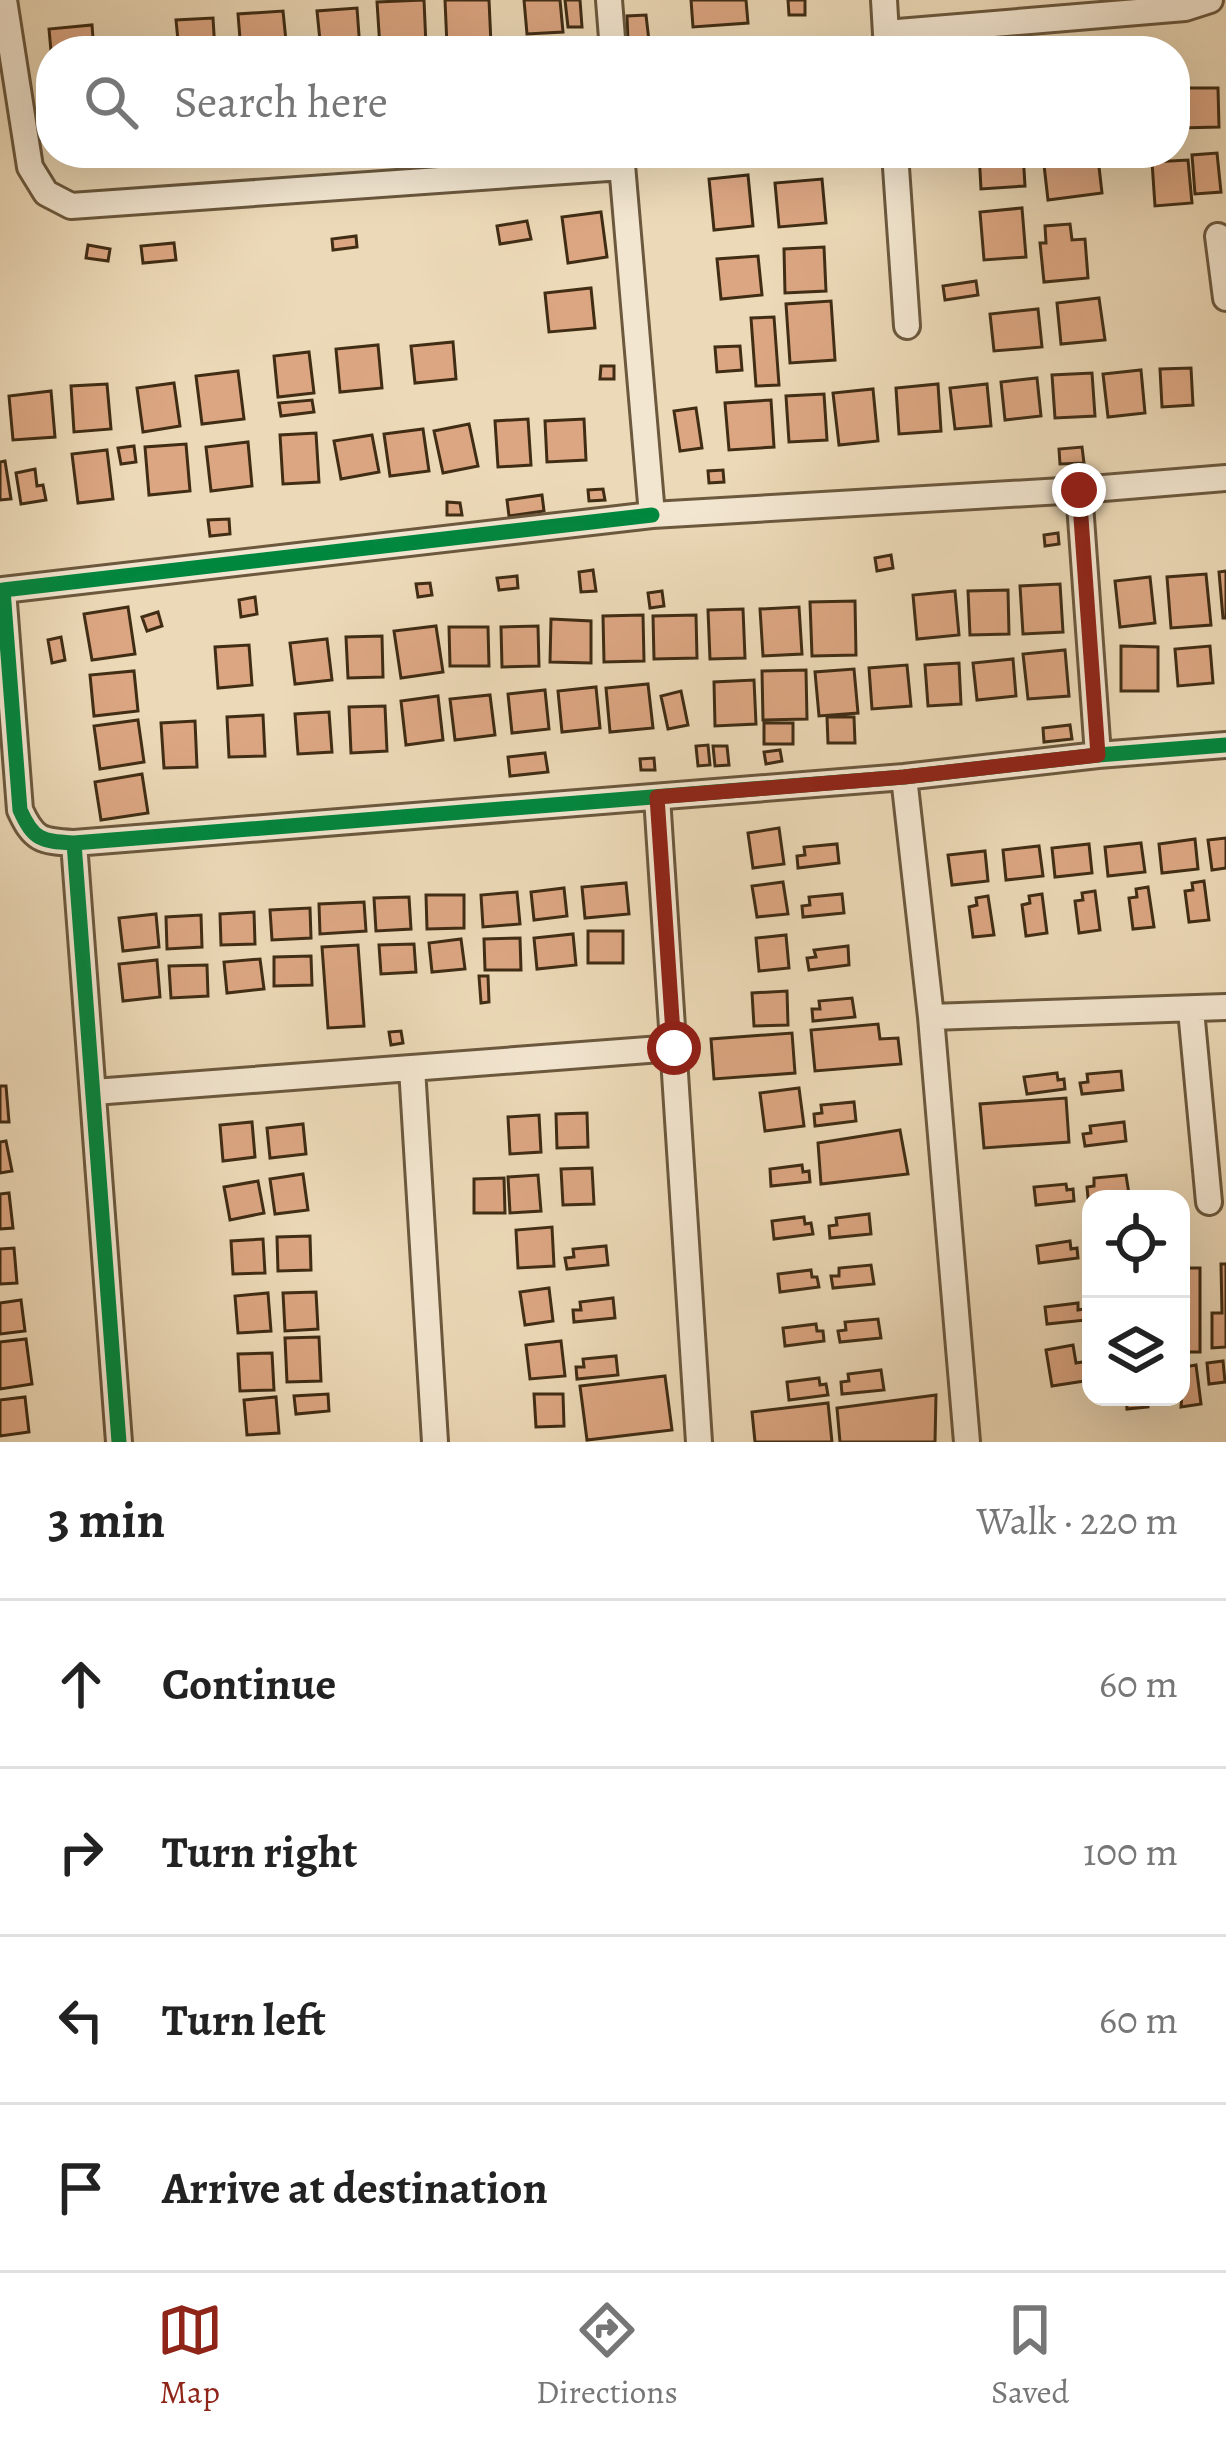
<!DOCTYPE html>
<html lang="en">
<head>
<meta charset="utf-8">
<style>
	body { margin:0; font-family:Alegreya,serif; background:#f6f6f6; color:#222 }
	.controls { position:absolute; right:36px; bottom:36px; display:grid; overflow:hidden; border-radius:24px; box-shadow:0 12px 48px #0002 }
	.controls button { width:108px; height:108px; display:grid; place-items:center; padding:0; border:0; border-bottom:3px solid #e0e0e0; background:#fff; color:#222; font:60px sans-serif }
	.stop { position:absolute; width:36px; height:36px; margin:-27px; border:9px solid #8f2418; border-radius:50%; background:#fff }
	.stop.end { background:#8f2418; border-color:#fff; box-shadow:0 3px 12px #0008 }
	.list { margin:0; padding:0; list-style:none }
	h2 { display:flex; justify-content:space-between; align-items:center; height:156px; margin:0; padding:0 48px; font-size:51px }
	h2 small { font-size:39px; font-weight:400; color:#767676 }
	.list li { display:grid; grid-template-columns:78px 1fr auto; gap:36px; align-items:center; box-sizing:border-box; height:168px; padding:0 48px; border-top:3px solid #e0e0e0 }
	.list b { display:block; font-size:45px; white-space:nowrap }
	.list em { font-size:39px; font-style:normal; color:#767676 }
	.icon { flex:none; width:66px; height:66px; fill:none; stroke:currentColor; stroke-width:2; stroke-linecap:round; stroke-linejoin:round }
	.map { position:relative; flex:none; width:1226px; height:1442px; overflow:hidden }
	.search { position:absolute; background:#fff; box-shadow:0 12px 48px #0002; left:36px; right:36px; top:36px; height:132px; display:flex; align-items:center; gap:30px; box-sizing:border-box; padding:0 42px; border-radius:48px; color:#767676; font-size:45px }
	.sheet { height:828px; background:#fff }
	nav { display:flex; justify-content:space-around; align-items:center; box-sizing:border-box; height:168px; border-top:3px solid #e0e0e0; background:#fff; font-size:33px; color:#767676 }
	nav a { display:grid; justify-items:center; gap:6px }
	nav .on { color:#8f2418 }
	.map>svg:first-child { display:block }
	.building { fill:#dca682; stroke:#402d14; stroke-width:3 }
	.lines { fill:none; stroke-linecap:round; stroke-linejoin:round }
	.street-casing { stroke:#6b583d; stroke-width:30 }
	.street { stroke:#f3e6d0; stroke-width:24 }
	.cycleway-casing { stroke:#f3e6d0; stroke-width:22 }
	.cycleway { stroke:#00873e; stroke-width:15 }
	.route { stroke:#8f2418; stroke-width:15 }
</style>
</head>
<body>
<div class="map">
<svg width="1226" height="1442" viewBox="0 0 1226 1442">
	<rect width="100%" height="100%" fill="#ecd9b7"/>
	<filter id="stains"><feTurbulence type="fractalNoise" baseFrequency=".00167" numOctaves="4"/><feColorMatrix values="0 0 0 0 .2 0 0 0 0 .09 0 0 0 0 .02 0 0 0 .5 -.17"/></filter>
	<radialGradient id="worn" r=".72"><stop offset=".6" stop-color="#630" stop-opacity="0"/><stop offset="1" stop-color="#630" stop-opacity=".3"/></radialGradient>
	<path class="building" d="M424,0l2,46 -46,2 -3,-46z
		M445,0h44l2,44 -44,2z
		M524,0h36l3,32 -36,2z
		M565,0h15l2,27h-14z
		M691,0h55l2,23 -55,4z
		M788,0h17v15h-16z
		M357,8l3,41 -39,2 -4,-40z
		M283,11l4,40h-46l-3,-37z
		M646,15l3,26 -21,1 -1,-26z
		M213,18l2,33h-36l-3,-31z
		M92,25l2,26h-43l-2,-22z
		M809,46v5h-46v-4z
		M1179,88h39l1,39 -40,1z
		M453,153h34l1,5 -34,3z
		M704,153h47v4l-46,5z
		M979,153h44l2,33 -44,3z
		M1217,153l4,39 -26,2 -3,-39z
		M1098,158l4,35 -54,7 -4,-35z
		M1188,160l4,43 -37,3 -3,-44z
		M748,175l5,51 -39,4 -5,-51z
		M822,179l4,44 -47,4 -4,-44z
		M1022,208l4,49 -42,3 -4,-48z
		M601,212l6,45 -39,6 -6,-46z
		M527,221l4,18 -31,5 -3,-18z
		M1070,224l2,16 13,-1 3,39 -44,4 -4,-39h6l-1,-17z
		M356,236l1,11 -24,3 -1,-11z
		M174,243l2,17 -33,3 -2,-17z
		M88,245l22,4 -2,12 -22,-3z
		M824,247l2,44 -41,2 -1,-44z
		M758,256l4,39 -41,4 -4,-40z
		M976,281l2,14 -33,5 -2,-14z
		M591,288l4,40 -46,4 -4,-39z
		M1099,298l6,42 -44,4 -4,-41z
		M831,301l4,59 -45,3 -4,-59z
		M1038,309l4,38 -48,4 -4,-37z
		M774,317l5,68 -23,1 -5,-68z
		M453,342l3,37 -41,4 -4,-37z
		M378,345l4,43 -42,4 -4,-43z
		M740,346l2,24 -25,2 -2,-25z
		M309,352l5,41 -36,4 -4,-41z
		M601,366h13v13h-14z
		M1191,368l2,37 -31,2 -2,-38z
		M1141,370l4,43 -37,4 -5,-43z
		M238,371l6,48 -42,5 -6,-48z
		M1092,373l3,43 -40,2 -3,-43z
		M1037,378l4,38 -36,4 -4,-38z
		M174,383l6,43 -37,6 -6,-44z
		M107,384l4,45 -37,3 -3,-46z
		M938,384l3,47 -42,3 -3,-46z
		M987,384l4,42 -36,3 -5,-41z
		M873,389l5,52 -39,4 -6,-52z
		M51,391l4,46 -42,3 -4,-44z
		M824,394l3,46 -38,2 -3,-46z
		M312,400l2,12 -33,4 -2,-13z
		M771,400l3,47 -45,3 -4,-47z
		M696,408l6,40 -22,3 -6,-40z
		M528,419l3,46 -33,2 -3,-46z
		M584,419l2,41 -39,2 -2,-41z
		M469,424l9,42 -35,7 -9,-42z
		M423,429l6,42 -39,5 -6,-42z
		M316,433l3,49 -36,2 -3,-49z
		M372,435l7,37 -38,7 -7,-38z
		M248,442l4,44 -41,5 -5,-44z
		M186,444l4,47 -41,4 -4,-48z
		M134,446l2,16 -15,2 -3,-16z
		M1082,447l2,16 -24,1 -1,-15z
		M107,450l6,49 -35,4 -6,-49z
		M5,461l6,38 -11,1v-38z
		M35,469l2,17 6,-1 3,15 -25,4 -5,-31z
		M723,470l1,12 -15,1 -1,-12z
		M603,489l2,11 -16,1 -1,-11z
		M542,495l2,16 -35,5 -2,-16z
		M447,502l13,1 2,12h-15z
		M229,519l1,15 -20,2 -2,-16z
		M1058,533l1,11 -14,2 -1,-11z
		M891,555l2,13 -16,3 -2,-13z
		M593,570l3,21 -15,1 -2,-20z
		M1226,571v47h-3l-4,-46z
		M1206,574l5,51 -40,3 -4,-51z
		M517,576l1,12 -19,2 -2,-12z
		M1150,577l5,46 -35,4 -5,-46z
		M430,583l2,12 -14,2 -2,-13z
		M1060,584l3,48 -40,2 -3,-48z
		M1008,590l1,44 -39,1 -2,-44z
		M662,591l2,15 -14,2 -2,-15z
		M955,591l4,44 -42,4 -4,-44z
		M255,597l2,17 -16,3 -2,-17z
		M855,601l1,54 -44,1 -2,-54z
		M128,607l7,47 -43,6 -8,-46z
		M799,607l3,47 -39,2 -3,-47z
		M743,609l2,49 -35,1 -2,-49z
		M158,612l4,14 -15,5 -5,-14z
		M643,615l1,46 -40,1 -1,-46z
		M696,615l1,43 -43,1 -1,-43z
		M551,619l40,2v42l-41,-1z
		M436,626l7,46 -42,6 -7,-47z
		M538,626l1,40 -37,1 -1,-40z
		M449,627h39l1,39h-39z
		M382,636l1,41 -35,1 -2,-41z
		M61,637l4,23 -13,3 -4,-23z
		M327,639l5,41 -37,4 -5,-41z
		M249,645l3,40 -34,3 -3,-41z
		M1121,646l37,1v44h-37z
		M1210,646l3,37 -35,3 -3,-37z
		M1065,650l4,46 -41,3 -5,-45z
		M1013,659l3,37 -39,4 -4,-37z
		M959,663l2,41 -33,2 -3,-41z
		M907,665l4,41 -39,3 -3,-41z
		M854,669l4,44 -39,3 -4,-44z
		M806,670l1,49 -44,1 -1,-49z
		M134,671l4,40 -44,5 -4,-41z
		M754,680l2,44 -41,2 -1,-44z
		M648,684l5,44 -43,4 -4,-44z
		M596,687l4,41 -38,4 -4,-41z
		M545,690l4,39 -37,4 -4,-39z
		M681,691l7,34 -20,4 -7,-33z
		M490,695l5,40 -40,5 -5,-41z
		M438,696l5,44 -37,5 -5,-44z
		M385,706l2,45 -36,2 -2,-46z
		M329,712l3,40 -34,2 -3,-40z
		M263,715l2,41 -36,1 -2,-40z
		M827,717h27l1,26h-27z
		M138,720l6,42 -44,7 -6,-43z
		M195,721l2,46 -33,1 -3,-45z
		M764,723h29v21h-29z
		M1070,725l2,14 -28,3 -1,-14z
		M708,745l2,20 -12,1 -2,-20z
		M713,746h14l2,19 -14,1z
		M780,750l2,11 -16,3 -2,-12z
		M545,753l3,19 -38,4 -2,-19z
		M654,758l1,12h-14l-1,-11z
		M142,774l6,39 -47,7 -6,-38z
		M779,828l5,36 -31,4 -5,-35z
		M1226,838v30l-14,2 -4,-30z
		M1195,839l3,30 -36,4 -3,-29z
		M1141,843l4,29 -37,4 -3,-29z
		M837,844l2,19 -41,5 -1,-12 8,-1 -1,-8z
		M1089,844l3,29 -37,4 -3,-29z
		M1039,846l4,30 -37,4 -3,-30z
		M985,851l3,30 -36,4 -4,-30z
		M1204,881l5,39 -20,2 -4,-31 8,-1 -1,-7z
		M783,882l5,32 -31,3 -5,-31z
		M626,883l3,31 -44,4 -3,-31z
		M1148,887l6,40 -21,2 -4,-31 8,-1 -1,-8z
		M564,888l3,28 -33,4 -3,-28z
		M1095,891l5,39 -21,3 -4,-32 8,-1 -1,-7z
		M517,892l3,32 -37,3 -2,-32z
		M842,894l2,19 -41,4 -1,-11 8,-1 -1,-8z
		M1042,894l5,39 -21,3 -4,-31 8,-2 -1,-7z
		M426,895h38v33l-37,1z
		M988,896l6,39 -21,2 -4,-30 8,-2 -1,-7z
		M409,897l2,32 -35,2 -2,-33z
		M364,902l2,29 -46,3 -1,-30z
		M310,908l1,30 -39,2 -2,-30z
		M254,912l1,32 -34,1 -1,-31z
		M156,914l3,33 -36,4 -4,-33z
		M201,915l1,32 -35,2 -1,-32z
		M588,931h35v32h-35z
		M573,934l3,31 -39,4 -3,-31z
		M786,935l3,33 -30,3 -3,-33z
		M520,938l1,32h-36l-1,-31z
		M461,939l4,30 -33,3 -3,-29z
		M414,944l2,28 -35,2 -2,-29z
		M358,945l6,81 -36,2 -6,-81z
		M848,946l1,19 -40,5 -2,-12 9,-1 -2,-7z
		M311,956l1,29 -38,1v-29z
		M260,959l4,30 -37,4 -3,-31z
		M157,960l3,37 -37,4 -4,-37z
		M207,965l1,31 -37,2 -2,-32z
		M479,976h9l1,26 -8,1z
		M787,991l1,34 -34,1 -2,-33z
		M852,998l3,19 -42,4 -1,-12h8l-1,-8z
		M878,1024l2,15 18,-1 3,26 -86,7 -4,-41z
		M401,1031l2,12 -12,2 -2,-13z
		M792,1033l3,40 -81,6 -3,-40z
		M1121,1071l2,19 -41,4 -2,-11 8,-1 -1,-8z
		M1057,1073l1,7 6,-1 1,10 -38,5 -3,-17z
		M0,1086h6l3,36h-9z
		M799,1088l5,38 -39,5 -5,-38z
		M1066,1098l3,44 -85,6 -4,-44z
		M854,1102l2,19 -41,5 -1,-12 8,-1 -1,-8z
		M587,1113l1,34 -31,1 -1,-34z
		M539,1115l2,37 -31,2 -2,-37z
		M252,1122l3,35 -32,4 -3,-36z
		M1124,1122l2,19 -41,5 -2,-12 8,-1 -1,-7z
		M303,1124l3,30 -36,4 -3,-30z
		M900,1130l8,44 -87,10 -3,-41z
		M6,1141l6,30 -12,2v-31z
		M802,1165l1,7 6,-1 1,11 -39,4 -1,-17z
		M592,1168l2,36 -31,1 -2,-36z
		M303,1174l5,36 -33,4 -5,-35z
		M538,1175l3,36 -31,2 -2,-36z
		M1126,1175l3,19 -41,4 -1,-11 7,-1v-8z
		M504,1178l1,35h-31v-34z
		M258,1181l6,32 -34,7 -6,-33z
		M1066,1184l1,6 6,-1 1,12 -38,4 -2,-18z
		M9,1193l4,35 -13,1v-35z
		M869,1214l2,20 -41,4 -1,-12 8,-1 -1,-7z
		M804,1217l1,7 6,-1 2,11 -39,5 -2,-18z
		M552,1227l2,39 -36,2 -2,-38z
		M310,1236l1,34 -33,1 -1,-34z
		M263,1239l2,34 -32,1 -2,-33z
		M1070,1241l1,8 6,-1 1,10 -39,5 -2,-17z
		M606,1246l2,19 -41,4 -2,-11 9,-1 -1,-8z
		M14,1248l3,35 -17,1v-35z
		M1221,1264h5v83l-14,1v-35h10z
		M871,1265l3,19 -41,4 -2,-12h8v-8z
		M1181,1268h19v84h-19z
		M811,1270l1,7h5l2,10 -39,5 -2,-18z
		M549,1288l4,33 -28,4 -5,-33z
		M316,1292l2,37 -33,2 -2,-38z
		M268,1293l3,38 -33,2 -3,-37z
		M613,1298l2,20 -41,4 -1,-12h8l-1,-8z
		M21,1300l4,31 -25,3v-31z
		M1078,1303v7l6,-1 2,11 -39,4 -2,-17z
		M878,1319l3,19 -41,4 -2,-11 8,-1 -1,-8z
		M816,1324l1,7h6l1,10 -39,5 -2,-18z
		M319,1337l2,44 -34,1 -2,-44z
		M26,1339l6,45 -32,5v-47z
		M561,1341l4,35 -35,3 -4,-34z
		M1073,1345l3,18 13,-2 2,19 -39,6 -6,-36z
		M272,1353l2,37 -34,1 -2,-37z
		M616,1356l2,19 -41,4 -1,-12h8l-1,-8z
		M1223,1361l2,21 -16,2 -2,-21z
		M1196,1365l5,39 -20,3 3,-40z
		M881,1370l3,20 -42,4 -1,-12 8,-1 -1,-7z
		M665,1376l7,54 -85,10 -7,-54z
		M819,1378l1,7 6,-1 2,11 -39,5 -2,-18z
		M328,1394l1,17 -33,3 -2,-18z
		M534,1394h29l1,32 -28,1z
		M936,1395l-1,47h-95l-3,-34z
		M25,1397l4,35 -29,4v-36z
		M276,1397l3,36 -32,2 -3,-35z
		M1126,1397h21l1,10 -21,2z
		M828,1403l4,39h-77l-3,-30z"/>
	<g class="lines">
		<g class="street-casing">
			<path id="street" d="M4,0l26,167 16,26 25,13 551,-39
				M609,0l4,51
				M884,0l3,51
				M886,33l299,-25 25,-8
				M621,153l31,362 427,-25 147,-12
				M895,153l12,173
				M1218,236l8,62
				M1079,490l19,265
				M904,777l27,240 36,425
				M657,797l42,645
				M74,843c-32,-2 -40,-2 -54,-33l-17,-220 649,-75
				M1191,1010l18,192
				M931,1017l295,-10
				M412,1068l23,374
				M94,1092l580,-44
				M119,1442l-45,-599 830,-66 194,-22 128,-10"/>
		</g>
		<use href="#street" class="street"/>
		<g class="cycleway-casing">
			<path id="cycleway" d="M74,843c-32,-2 -40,-2 -54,-33l-17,-220 649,-75
				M119,1442l-45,-599 830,-66 194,-22 128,-10"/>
		</g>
		<use href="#cycleway" class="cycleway"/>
	</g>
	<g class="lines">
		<path class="route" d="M674,1048l-17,-251 247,-20 194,-22 -19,-265"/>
	</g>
	<rect width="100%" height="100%" filter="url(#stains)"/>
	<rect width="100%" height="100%" fill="url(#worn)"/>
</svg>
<div class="controls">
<button><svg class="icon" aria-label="locate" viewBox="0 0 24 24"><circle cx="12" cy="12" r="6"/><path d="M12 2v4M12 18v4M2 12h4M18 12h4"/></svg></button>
<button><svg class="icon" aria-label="layers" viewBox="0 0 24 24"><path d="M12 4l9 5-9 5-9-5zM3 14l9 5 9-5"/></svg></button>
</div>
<div class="stop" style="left:674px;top:1048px"></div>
<div class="stop end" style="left:1079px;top:490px"></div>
<div class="search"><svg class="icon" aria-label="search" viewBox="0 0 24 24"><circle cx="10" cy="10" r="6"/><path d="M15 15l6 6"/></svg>Search here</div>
</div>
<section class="sheet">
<h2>3 min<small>Walk · 220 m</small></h2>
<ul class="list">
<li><svg class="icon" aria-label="ahead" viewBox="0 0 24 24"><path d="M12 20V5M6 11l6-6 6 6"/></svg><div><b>Continue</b></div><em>60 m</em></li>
<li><svg class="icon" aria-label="right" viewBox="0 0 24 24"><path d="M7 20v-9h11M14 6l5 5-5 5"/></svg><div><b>Turn right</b></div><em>100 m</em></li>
<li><svg class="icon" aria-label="left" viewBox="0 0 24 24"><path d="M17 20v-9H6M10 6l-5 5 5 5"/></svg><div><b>Turn left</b></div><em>60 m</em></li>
<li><svg class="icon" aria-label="arrive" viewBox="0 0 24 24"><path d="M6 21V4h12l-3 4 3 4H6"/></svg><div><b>Arrive at destination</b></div></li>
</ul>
</section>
<nav>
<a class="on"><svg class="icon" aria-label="map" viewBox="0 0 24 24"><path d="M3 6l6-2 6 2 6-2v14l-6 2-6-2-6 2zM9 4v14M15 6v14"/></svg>Map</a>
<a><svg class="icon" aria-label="directions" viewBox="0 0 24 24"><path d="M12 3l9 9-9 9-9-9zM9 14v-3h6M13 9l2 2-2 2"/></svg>Directions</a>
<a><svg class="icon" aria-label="saved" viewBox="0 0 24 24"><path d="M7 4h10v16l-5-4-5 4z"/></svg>Saved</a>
</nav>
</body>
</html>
